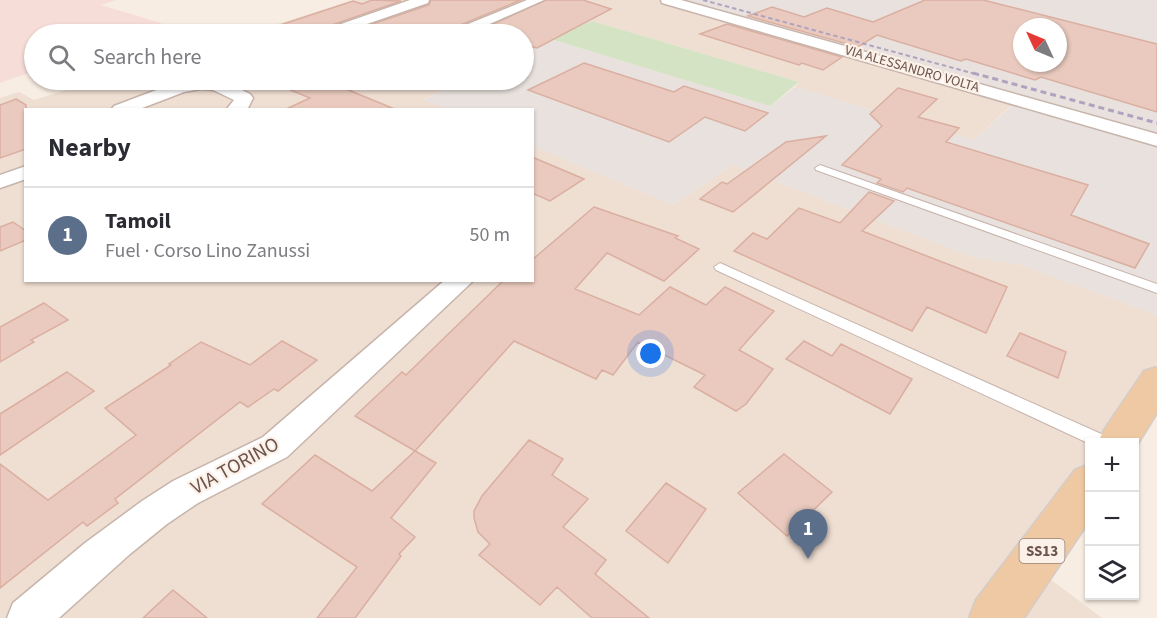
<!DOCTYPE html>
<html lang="en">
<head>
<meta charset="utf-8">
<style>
	body { margin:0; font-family:"Source Sans 3",sans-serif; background:#f7f7f7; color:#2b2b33 }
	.controls { position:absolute; right:18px; bottom:18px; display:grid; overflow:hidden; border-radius:0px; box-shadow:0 2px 4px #0004 }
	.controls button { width:54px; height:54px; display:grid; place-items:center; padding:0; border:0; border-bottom:2px solid #e1e1e2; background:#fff; color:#2b2b33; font:30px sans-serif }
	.compass { position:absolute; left:1013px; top:18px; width:54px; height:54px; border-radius:50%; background:#fff; box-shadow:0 2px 4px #0004; rotate:314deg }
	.you { position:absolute; left:651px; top:354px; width:21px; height:21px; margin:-15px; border:4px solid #fff; border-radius:50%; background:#1a73e8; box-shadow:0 0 0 9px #1a73e833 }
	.badge { display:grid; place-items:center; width:39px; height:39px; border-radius:50%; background:#0b8043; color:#fff; font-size:20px; font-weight:700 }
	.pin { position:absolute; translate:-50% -50px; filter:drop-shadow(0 2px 3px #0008) }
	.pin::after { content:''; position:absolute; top:32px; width:21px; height:18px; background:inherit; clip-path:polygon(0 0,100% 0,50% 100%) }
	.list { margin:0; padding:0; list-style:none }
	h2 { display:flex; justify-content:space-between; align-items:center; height:78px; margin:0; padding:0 24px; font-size:26px }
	h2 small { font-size:20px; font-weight:400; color:#7c7c81 }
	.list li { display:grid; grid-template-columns:39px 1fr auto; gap:18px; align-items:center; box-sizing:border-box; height:96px; padding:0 24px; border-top:2px solid #e1e1e2 }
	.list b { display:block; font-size:22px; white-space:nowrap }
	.list p { margin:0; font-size:20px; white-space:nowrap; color:#7c7c81 }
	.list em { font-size:20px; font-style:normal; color:#7c7c81 }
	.icon { flex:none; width:33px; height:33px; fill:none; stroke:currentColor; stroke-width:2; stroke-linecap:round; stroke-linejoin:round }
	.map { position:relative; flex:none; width:1157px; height:618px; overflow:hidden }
	.search { position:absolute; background:#fff; box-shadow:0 2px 4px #0004; left:24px; top:24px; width:510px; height:66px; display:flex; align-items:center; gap:15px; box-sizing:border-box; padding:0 21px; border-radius:33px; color:#7c7c81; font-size:22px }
	.panel { position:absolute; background:#fff; box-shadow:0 2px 4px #0004; left:24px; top:108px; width:510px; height:174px; border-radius:0px }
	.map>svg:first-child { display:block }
	.residential { fill:#efded2 }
	.commercial { fill:#f7ddd7 }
	.industrial { fill:#e8e1dd; fill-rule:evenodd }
	.green { fill:#d4e3c3 }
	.building { fill:#eacabe; stroke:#daafa1; stroke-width:1.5; fill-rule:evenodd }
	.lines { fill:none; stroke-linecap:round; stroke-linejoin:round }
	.service-casing { stroke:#c7b4ab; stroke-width:2 }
	.minor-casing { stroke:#c7b4ab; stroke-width:3 }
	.primary-casing { stroke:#d3ccc9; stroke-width:3 }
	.service { fill:#fff; fill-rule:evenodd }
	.minor { fill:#fff; fill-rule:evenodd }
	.primary { fill:#efc9a3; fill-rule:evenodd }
	.rail-far1 { stroke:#afa3bf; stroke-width:2; stroke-dasharray:4.5 3; stroke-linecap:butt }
	.rail { stroke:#afa3bf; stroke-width:3; stroke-dasharray:6 4; stroke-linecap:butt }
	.labels { text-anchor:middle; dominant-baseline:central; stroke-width:4.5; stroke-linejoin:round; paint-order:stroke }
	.far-street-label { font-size:14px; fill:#6c544c; stroke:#fcf1e8 }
	.shield { fill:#fcf1e8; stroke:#97837b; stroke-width:1.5 }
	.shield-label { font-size:15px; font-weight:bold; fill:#6c544c }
	.near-street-label { font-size:20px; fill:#6c544c; stroke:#fcf1e8 }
</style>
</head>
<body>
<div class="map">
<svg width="1157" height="618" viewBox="0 0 1157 618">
	<rect width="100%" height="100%" fill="#f8ede2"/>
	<path class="residential" d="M353,0h326l342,96 -47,44 -179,-53 4,-5 -207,-61 -68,31v-18h-278z
		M99,80h367l-42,19 23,10 -421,1v170h506l1,-134 140,59 60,-40 242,93 43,6 139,51v48l-54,79h-13l-1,19 -113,157h-976v-520l19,-6 15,8z
		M1038,570l64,48h-98z"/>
	<path class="commercial" d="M0,0h116l-15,5 60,18 1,4 -22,7h-106v37l-34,12z"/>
	<path class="industrial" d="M679,0h478v315l-139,-51 -43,-6 -242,-93 -60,40 -140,-59 -1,-36 -85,-1 -24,-9 43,-20h58v-28l27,-13 219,67 25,-19 179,53 47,-43zM1022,27h36v36h-36z"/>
	<path class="green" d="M592,21l207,61 -29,24 -219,-67z"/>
	<path class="building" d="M372,0l29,1 -81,28 -3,5h-52v-4l88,-29 9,3z
		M431,0h90l-71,29 -3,5h-104l86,-29z
		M546,0h37l28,9 -74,39 -13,-3v-11h-53z
		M925,0h58l174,44v68l-116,-35 -6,3 -69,-21 -5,2 -84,-26 -19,12 -110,-31 24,-9 32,10 23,-9 46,14zM1022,27h36v36h-36z
		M727,24l115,33 -19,13 -21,-7 -3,2 -99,-31z
		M584,63l90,29 10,-6 84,27 -23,18 -40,-14 -36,25 -141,-52z
		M266,80h58l73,30h-113l26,-12z
		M898,88l39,11 -19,18 41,11 -13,14 142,43 -17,30 78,29 -14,24 -228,-80 -4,4 -26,-9 4,-4 -39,-14 40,-39 -12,-12z
		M16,99l10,6v44l-26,9v-53z
		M826,136l-93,76 -33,-13 22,-17 5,2 59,-42z
		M532,157l52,22 -34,22 -18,-8z
		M869,192l25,9 -32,30 145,56 -21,46 -59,-26 -15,24 -178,-80 19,-18 14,6 32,-31 41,15z
		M594,207l84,29 -3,2 24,11 -35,32 -57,-28 -32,36 64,26 31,-28 36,18 19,-18 49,24 -35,39 34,19 -27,35 -10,7 -42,-24 11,-12 -67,-33 -25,33 -11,-5 -6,9 -82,-38 -99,110 -60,-35 47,-44 4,3 98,-95h28v-20z
		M13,222l13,9v9l-26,11v-24z
		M44,303l24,17 -37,20 3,2 -34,20v-35z
		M1020,333l46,19 -8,26 -51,-22z
		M282,341l35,19 -39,31 -4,-2 -26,18 -8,-5 -125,97 3,4 -31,23 -4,-4 -83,66v-124l48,36 88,-65 -31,-27 66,-43 -2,-1 32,-22 49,23z
		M804,341l28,15 9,-12 71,35 -22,35 -104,-55z
		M67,372l27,19 -94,64v-41z
		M529,440l34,19 -11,16 36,24 -25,28 43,33 -11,14 54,44h-57l-35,-31 -17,18 -61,-50 11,-11 -12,-12 -4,-14v-7l8,-15z
		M415,451l21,12 -45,55 24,19 -16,17 2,2 -46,62h-38l40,-51 -95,-63 53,-49 57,36z
		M784,454l48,38 -45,44 -49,-43z
		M666,483l40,26 -38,54 -42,-32z
		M173,590l34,28h-64z"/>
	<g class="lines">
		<g class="service-casing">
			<path id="service" d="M820,165l337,119v9l-341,-123 -1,-2z
				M720,263l388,174 2,5 -20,2 -374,-174 -2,-3z"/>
		</g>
		<g class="minor-casing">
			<path id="minor" d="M410,0h19l-1,3 -90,31h-19l2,-3z
				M527,0h17l-77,34h-18l2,-3z
				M661,0h20l476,134v12l-495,-143z
				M190,80c22,-3 41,4 60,14l3,4 -6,12h-21l8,-10 -21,-10 -12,-1 -17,3 -47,18h-26l3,-4 45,-17z
				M26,166v13l-26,9v-13z
				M445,280h29l-187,177 -89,46 -31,21 -37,30 -71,64h-52l6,-15 72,-60 57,-42 31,-20 90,-44z"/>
		</g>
		<g class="primary-casing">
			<path id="primary" d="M1157,367v46l-23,37v-8h-36l6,-12 40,-59z
				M1090,464v56l-66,98h-55l7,-18 99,-130z"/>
		</g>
		<use href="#service" class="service"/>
		<use href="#minor" class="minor"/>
		<use href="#primary" class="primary"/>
		<path class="rail-far1" d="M703,0l276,75"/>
		<path class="rail" d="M973,73l184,50"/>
	</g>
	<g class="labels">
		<g class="far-street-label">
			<text transform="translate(912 69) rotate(16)">VIA ALESSANDRO VOLTA</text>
		</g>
		<rect class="shield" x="1019.5" y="539" width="45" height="24" rx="4.5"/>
		<g class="shield-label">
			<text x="1042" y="551">SS13</text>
		</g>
		<g class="near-street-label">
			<text transform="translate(235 466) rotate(-29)">VIA TORINO</text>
		</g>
	</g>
</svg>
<div class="controls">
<button>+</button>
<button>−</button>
<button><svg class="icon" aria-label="layers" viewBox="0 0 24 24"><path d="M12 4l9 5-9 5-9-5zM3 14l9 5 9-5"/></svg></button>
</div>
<svg class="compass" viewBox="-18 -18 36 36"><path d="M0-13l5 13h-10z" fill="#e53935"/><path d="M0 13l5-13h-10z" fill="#7c7c81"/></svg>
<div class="you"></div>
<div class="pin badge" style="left:808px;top:559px;background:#5c6f8a">1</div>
<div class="search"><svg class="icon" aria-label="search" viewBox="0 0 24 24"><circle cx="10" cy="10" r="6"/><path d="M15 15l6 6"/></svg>Search here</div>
<section class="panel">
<h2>Nearby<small></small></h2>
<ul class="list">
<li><span class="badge" style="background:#5c6f8a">1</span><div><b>Tamoil</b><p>Fuel · Corso Lino Zanussi</p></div><em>50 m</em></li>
</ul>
</section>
</div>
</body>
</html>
